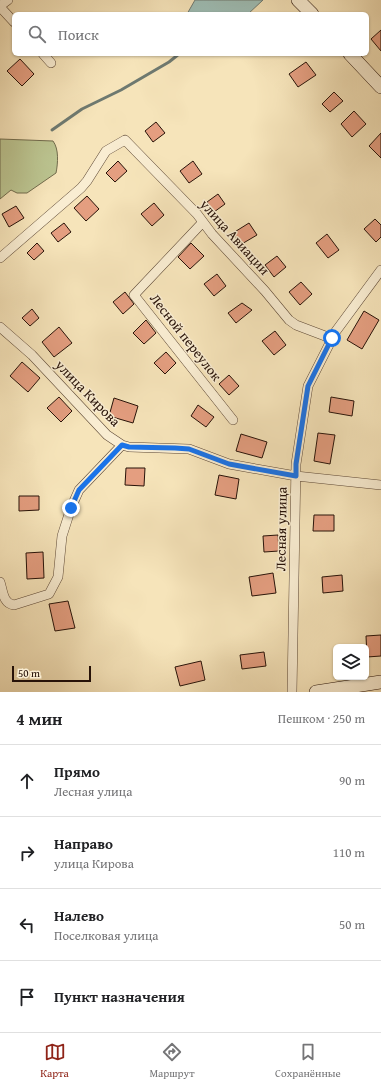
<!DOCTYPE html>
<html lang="ru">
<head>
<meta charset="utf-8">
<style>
	body { margin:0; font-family:"Gentium Book Plus",serif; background:#f2f2f2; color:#202124 }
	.controls { position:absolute; right:12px; bottom:12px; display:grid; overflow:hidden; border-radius:6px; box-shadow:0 1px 3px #0004 }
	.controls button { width:36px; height:36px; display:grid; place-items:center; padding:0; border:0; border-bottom:1px solid #e0e0e0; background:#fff; color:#202124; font:20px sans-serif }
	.scale { position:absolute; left:12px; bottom:10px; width:79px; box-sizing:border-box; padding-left:4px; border:2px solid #271208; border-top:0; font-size:11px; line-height:14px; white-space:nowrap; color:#271208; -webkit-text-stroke:3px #f9edd2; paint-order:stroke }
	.stop { position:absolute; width:12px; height:12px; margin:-9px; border:3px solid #1a73e8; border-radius:50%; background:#fff }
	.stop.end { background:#1a73e8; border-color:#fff; box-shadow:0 1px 4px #0008 }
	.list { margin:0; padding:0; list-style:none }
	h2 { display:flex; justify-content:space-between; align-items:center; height:52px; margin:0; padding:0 16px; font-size:17px }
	h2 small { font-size:13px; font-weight:400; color:#757577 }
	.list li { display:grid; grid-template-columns:26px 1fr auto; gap:12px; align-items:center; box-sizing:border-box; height:72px; padding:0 16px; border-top:1px solid #e0e0e0 }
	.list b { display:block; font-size:15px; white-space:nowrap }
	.list p { margin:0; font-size:13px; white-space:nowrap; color:#757577 }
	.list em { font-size:13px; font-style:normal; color:#757577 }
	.icon { flex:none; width:22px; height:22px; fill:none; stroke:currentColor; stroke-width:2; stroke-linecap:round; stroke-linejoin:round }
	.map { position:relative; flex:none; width:381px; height:692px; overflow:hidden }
	.search { position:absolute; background:#fff; box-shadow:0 1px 3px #0004; left:12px; right:12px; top:12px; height:44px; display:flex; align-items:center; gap:10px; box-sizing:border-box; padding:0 14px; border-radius:6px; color:#757577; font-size:15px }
	.sheet { height:340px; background:#fff }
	nav { display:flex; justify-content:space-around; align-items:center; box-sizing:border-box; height:56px; border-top:1px solid #e0e0e0; background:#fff; font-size:11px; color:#757577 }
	nav a { display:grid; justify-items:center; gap:2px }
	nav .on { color:#8f2418 }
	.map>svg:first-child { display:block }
	.green { fill:#bbc490; stroke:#716b4c }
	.water { fill:#9ebeb6; stroke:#6e7970 }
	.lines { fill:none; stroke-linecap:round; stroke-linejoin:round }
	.stream { stroke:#6e7970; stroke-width:3 }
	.building { fill:#e49e80; stroke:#271208 }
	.street-casing { stroke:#5b4634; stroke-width:10 }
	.secondary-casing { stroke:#271208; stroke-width:14 }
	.street { stroke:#f9edd2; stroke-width:9 }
	.secondary { stroke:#f9edd2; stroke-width:13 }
	.route { stroke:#1a73e8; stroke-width:5 }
	.labels { text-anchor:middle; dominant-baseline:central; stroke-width:3; stroke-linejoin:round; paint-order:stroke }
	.street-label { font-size:14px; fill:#271208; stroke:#f9edd2 }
</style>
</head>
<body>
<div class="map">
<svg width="381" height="692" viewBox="0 0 381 692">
	<rect width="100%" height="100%" fill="#f6e4ba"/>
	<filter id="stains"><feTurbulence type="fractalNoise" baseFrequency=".005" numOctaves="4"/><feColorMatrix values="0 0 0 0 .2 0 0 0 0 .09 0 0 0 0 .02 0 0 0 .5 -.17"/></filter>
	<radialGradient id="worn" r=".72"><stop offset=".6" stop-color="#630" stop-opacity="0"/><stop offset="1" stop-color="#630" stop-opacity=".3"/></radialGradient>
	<path class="green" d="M0,139l53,2c6,8 5,22 3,32l-29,20h-10l-6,-3 -11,9z"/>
	<path class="water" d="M195,0h68l-15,14h-61z"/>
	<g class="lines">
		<path class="stream" d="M52,130l30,-21 39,-19 48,-28 10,-8"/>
	</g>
	<path class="building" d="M381,30v21l-10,-12z
		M20,59l14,15 -12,12 -15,-15z
		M306,62l10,13 -18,12 -9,-13z
		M334,92l9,9 -13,11 -8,-8z
		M354,111l12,13 -14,13 -11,-13z
		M156,122l9,11 -12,9 -8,-11z
		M381,133v25l-12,-12z
		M118,161l9,10 -12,11 -9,-9z
		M193,161l9,13 -13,9 -9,-12z
		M218,194l7,10 -11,8 -7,-10z
		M87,196l12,13 -13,12 -12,-13z
		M154,203l10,12 -12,11 -11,-12z
		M16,206l8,12 -15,9 -7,-13z
		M375,219l6,6v12l-5,5 -12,-13z
		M64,223l7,9 -13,10 -7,-9z
		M249,223l8,12 -17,10 -7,-12z
		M327,234l12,16 -11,8 -12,-15z
		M37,243l7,8 -10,9 -7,-7z
		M191,243l13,13 -14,13 -12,-12z
		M277,256l9,11 -12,10 -9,-12z
		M217,274l9,12 -12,10 -10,-12z
		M301,282l11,12 -12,11 -11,-13z
		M125,292l9,12 -11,10 -10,-12z
		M242,303l10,7 -16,13 -8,-10z
		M32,309l7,9 -9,8 -8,-8z
		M364,311l15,9 -17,29 -15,-9z
		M146,320l10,13 -12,11 -11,-11z
		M59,327l13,16 -18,14 -12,-15z
		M275,331l11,14 -12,10 -12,-14z
		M166,352l10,11 -11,11 -11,-11z
		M22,362l18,16 -12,14 -18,-16z
		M229,375l10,11 -10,9 -10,-11z
		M59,397l13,14 -11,11 -14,-14z
		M331,397l23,4 -2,15 -23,-4z
		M114,398l24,8 -5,17 -24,-7z
		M198,405l16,12 -8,10 -15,-11z
		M318,433l17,2 -5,29 -16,-3z
		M241,434l26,8 -5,16 -26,-7z
		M126,468h19l-1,18 -19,-1z
		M219,475l20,4 -3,20 -21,-4z
		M19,496h20v14l-20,1z
		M314,515h20v16h-21z
		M278,535l1,16 -15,1 -1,-16z
		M43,552l1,26 -17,1 -1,-26z
		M273,573l3,20 -24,3 -3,-19z
		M342,575l1,16 -20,2 -1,-16z
		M68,601l7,27 -20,3 -6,-27z
		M381,635v21l-14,1 -1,-21z
		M264,652l2,14 -24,3 -2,-14z
		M201,661l4,19 -25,6 -5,-19z"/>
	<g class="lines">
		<g class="street-casing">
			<path id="street" d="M0,6l8,-6
				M0,7l14,15
				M43,54l8,9
				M203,222l-69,73 99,125
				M0,258l81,-70 6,-7 19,-30 19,-11 72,74 15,20 53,57 24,29 7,5 37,14
				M0,327l32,28 75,80 15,10 7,2 60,2 40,15 67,12 85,9
				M0,582c3,9 3,22 14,23l35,-11 9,-17 4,-41 9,-28 8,-18 43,-45
				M292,692l4,-228 12,-78 28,-55 45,-61"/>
		</g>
		<g class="secondary-casing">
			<path id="secondary" d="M298,0l14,14
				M350,54l31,33
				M316,692l65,-10"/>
		</g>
		<use href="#street" class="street"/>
		<use href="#secondary" class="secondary"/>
	</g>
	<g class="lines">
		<path class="route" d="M71,508l8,-18 43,-45 7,2 46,1 14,1 40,15 67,12v-12l12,-78 24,-48"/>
	</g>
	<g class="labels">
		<g class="street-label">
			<text transform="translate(235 237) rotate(48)">улица Авиации</text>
			<text transform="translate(186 337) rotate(52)">Лесной переулок</text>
			<text transform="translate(88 393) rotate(46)">улица Кирова</text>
			<text transform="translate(281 529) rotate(-89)">Лесная улица</text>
		</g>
	</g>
	<rect width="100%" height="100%" filter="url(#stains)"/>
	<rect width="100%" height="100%" fill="url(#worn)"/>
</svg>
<div class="controls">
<button><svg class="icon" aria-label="layers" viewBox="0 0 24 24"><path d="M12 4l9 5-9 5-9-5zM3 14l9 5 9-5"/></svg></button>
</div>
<div class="scale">50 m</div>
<div class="stop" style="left:332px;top:338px"></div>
<div class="stop end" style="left:71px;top:508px"></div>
<div class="search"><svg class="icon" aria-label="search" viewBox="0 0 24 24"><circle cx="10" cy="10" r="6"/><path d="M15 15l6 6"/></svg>Поиск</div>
</div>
<section class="sheet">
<h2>4 мин<small>Пешком · 250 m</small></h2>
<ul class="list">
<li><svg class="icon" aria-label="ahead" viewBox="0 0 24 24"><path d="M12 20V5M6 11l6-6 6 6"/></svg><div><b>Прямо</b><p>Лесная улица</p></div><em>90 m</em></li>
<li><svg class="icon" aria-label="right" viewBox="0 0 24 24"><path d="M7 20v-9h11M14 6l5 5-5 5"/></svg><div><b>Направо</b><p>улица Кирова</p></div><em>110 m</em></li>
<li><svg class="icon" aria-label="left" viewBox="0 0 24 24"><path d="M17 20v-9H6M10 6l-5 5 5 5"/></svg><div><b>Налево</b><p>Поселковая улица</p></div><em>50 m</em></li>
<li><svg class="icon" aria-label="arrive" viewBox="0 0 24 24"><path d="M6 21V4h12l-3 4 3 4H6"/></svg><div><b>Пункт назначения</b></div></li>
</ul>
</section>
<nav>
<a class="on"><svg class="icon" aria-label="map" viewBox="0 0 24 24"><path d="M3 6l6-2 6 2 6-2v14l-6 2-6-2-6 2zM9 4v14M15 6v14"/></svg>Карта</a>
<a><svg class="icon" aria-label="directions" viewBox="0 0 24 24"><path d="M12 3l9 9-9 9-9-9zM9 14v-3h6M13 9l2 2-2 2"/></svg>Маршрут</a>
<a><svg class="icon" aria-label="saved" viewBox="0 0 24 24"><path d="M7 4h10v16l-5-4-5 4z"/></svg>Сохранённые</a>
</nav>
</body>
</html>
